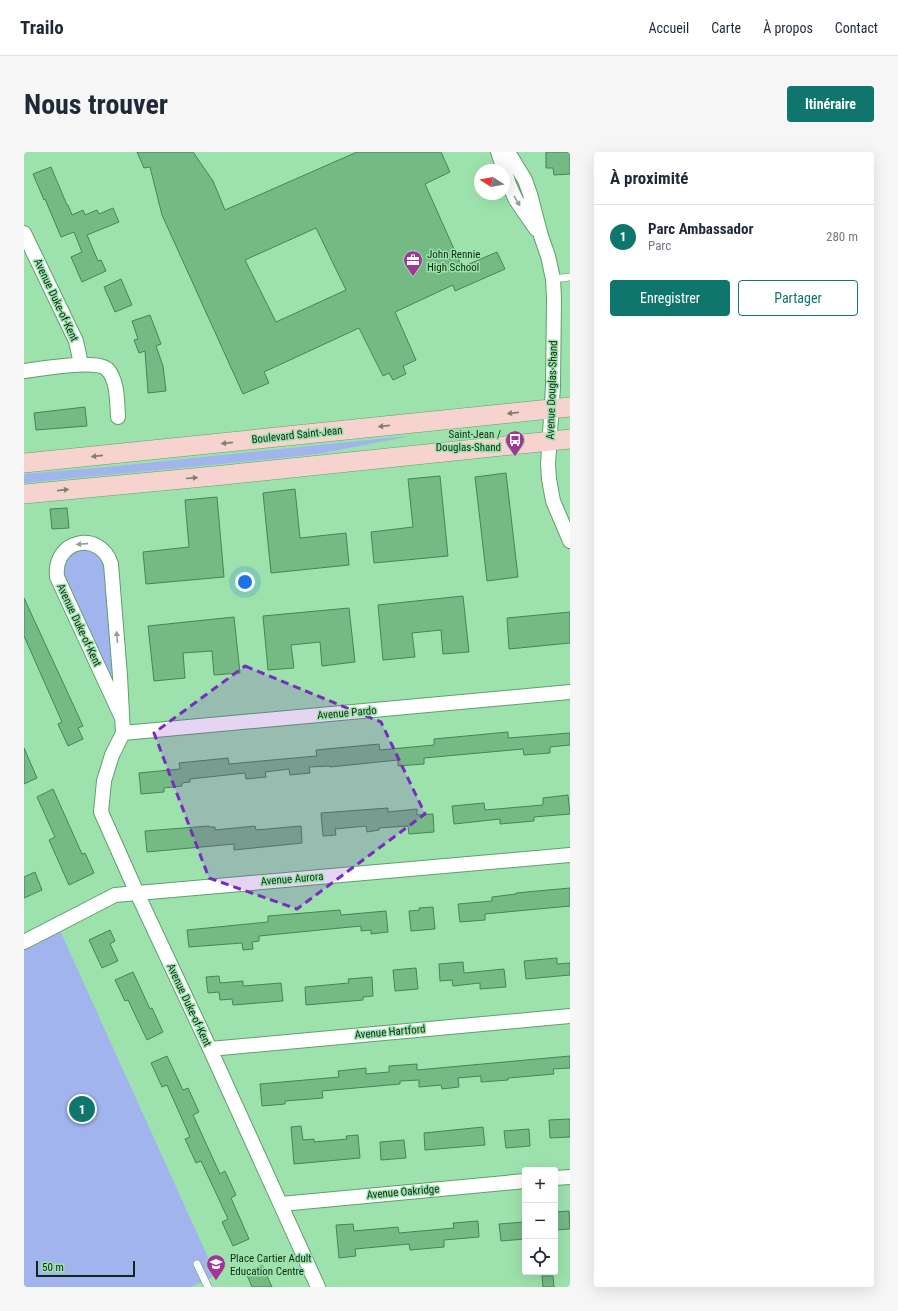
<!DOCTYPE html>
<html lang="fr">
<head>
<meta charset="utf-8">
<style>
	body { margin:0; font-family:"Roboto Condensed",sans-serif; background:#f6f6f7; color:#1f2937 }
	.controls { position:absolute; right:12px; bottom:12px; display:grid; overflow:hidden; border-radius:4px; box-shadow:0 4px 16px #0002 }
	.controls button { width:36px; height:36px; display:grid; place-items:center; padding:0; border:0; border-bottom:1px solid #e0e1e3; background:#fff; color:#1f2937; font:20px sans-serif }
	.compass { position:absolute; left:450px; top:12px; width:36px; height:36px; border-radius:50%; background:#fff; box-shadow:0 4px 16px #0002; rotate:281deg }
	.scale { position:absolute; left:12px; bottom:10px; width:99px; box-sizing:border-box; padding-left:4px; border:2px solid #0d2a15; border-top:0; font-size:11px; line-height:14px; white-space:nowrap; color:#0d2a15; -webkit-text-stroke:3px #9de2ac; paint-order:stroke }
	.you { position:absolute; left:221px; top:430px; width:14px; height:14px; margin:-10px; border:3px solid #fff; border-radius:50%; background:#1a73e8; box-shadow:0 0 0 6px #1a73e833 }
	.badge { display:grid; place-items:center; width:26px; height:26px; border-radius:50%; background:#0f766e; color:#fff; font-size:13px; font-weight:700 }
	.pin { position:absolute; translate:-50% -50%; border:2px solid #fff; box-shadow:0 1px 4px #0006 }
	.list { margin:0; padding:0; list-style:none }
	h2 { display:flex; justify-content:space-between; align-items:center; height:52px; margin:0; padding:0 16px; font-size:17px }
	h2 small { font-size:13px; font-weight:400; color:#747a83 }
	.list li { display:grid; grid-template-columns:26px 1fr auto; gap:12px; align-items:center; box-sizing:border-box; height:64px; padding:0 16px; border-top:1px solid #e0e1e3 }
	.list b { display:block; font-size:15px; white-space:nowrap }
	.list p { margin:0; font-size:13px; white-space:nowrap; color:#747a83 }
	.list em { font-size:13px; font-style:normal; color:#747a83 }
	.actions { display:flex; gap:8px; padding:12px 16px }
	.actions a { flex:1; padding:9px 0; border:1px solid #0f766e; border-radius:4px; text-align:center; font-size:14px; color:#0f766e }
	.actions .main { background:#0f766e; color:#fff }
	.icon { flex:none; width:22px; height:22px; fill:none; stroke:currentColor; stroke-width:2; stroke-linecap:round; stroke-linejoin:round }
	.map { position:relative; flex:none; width:546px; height:1135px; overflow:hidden; border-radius:4px }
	header { display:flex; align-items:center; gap:24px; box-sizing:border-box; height:56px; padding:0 20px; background:#fff; border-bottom:1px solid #e0e1e3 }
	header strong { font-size:19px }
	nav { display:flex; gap:22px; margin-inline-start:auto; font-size:14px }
	.intro { display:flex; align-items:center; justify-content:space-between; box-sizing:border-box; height:96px; padding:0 24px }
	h1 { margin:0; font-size:28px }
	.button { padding:10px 18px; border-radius:4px; background:#0f766e; color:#fff; font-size:14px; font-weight:700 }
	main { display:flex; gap:24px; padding:0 24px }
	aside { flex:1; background:#fff; border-radius:4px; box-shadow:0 4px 16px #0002 }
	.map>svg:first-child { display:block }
	.green { fill:#a2b4ee }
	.building { fill:#75b985; stroke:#438655; fill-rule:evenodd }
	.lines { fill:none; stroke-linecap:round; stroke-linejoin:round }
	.service-casing { stroke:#5da06d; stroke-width:8 }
	.minor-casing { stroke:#5da06d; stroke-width:16 }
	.secondary-casing { stroke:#5da06d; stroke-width:20 }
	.service { stroke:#fff; stroke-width:7 }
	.minor { stroke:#fff; stroke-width:14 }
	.secondary { stroke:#f6d3ce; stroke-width:19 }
	.oneway { fill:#929f96 }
	.oneway2 { fill:#827e72 }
	.marked { fill:#7b2cbf; fill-opacity:0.2; stroke:#7b2cbf; stroke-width:3; stroke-dasharray:8 5; stroke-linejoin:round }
	.labels { text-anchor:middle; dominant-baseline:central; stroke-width:3; stroke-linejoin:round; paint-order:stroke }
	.poi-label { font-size:11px; fill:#0d2a15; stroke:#9de2ac; text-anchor:start }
	.street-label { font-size:11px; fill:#0d2a15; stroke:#9de2ac }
</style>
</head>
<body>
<header>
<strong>Trailo</strong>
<nav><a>Accueil</a><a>Carte</a><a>À propos</a><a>Contact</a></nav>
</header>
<div class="intro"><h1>Nous trouver</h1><a class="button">Itinéraire</a></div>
<main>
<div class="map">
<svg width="546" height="1135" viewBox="0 0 546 1135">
	<rect width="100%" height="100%" fill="#9de2ac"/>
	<path class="green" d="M382,284v1l-83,16 -32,4 -267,26v-9l83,-7z
		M58,397c14,1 17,5 23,17l10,109 -6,1 -46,-102c2,-15 5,-19 19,-25z
		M33,772l159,351 -25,12h-167v-345z"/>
	<path class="building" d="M113,0h56l20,29 12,29 132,-58h84l9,20 -25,12 37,83 35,-15 8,17 -50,22 -2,-6 -58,27 21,48 -13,6 3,8 -13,6 -4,-7 -6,3 -24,-48 -95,44 5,11 -26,11 -81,-179 -12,-48 -6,1zM292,76l30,62 -70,32 -31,-62z
		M522,0h24v22l-16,1 -1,-7h-7z
		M27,15l16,38h1l4,10 11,-5 2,5 12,-5 2,4 14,-6 6,14 -32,13 11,26 3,-1 5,11 -24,11 -11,-25 11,-5 -8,-20 -13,5 -16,-38 -1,1 -11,-26z
		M97,127l11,26 -17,7 -11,-25z
		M126,163l11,29 -5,2 7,20 3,25 -18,2 -3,-42 -6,2 -5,-13 4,-1 -6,-18z
		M61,255l2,19 -51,4 -2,-17z
		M482,321l12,104 -31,4 -12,-104z
		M416,324l8,80 -74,7 -3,-31 42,-5 -5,-48z
		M271,337l5,49 46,-5 3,32 -78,8 -8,-80z
		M193,345l7,80 -78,7 -3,-32 46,-5 -4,-47z
		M43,356l2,20 -17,1 -2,-20z
		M439,444l6,56 -26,2 -2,-24 -29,3 3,24 -32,3 -5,-55z
		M0,446l59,128 -5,2 5,11 -15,7 -10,-22 4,-2 -38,-86z
		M325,456l6,54 -33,4 -2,-24 -29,3 3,23 -26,2 -5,-54z
		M546,460v31l-61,6 -2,-31z
		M210,465l6,56 -26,2 -2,-24 -29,2 2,25 -31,3 -6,-55z
		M484,580v6l62,-5v12l-20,2v6l-26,2 -1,-6 -99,9v6l-26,2v-6l-68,7v-1l-21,1 1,6 -20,2 -1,-6 -24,3 1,5 -20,2 -1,-6 -55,6v3l-8,1v3l-18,2v4l-23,2 -2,-21 41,-4 -1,-6 49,-5 1,6 43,-4 45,-4 -1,-6 63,-6 1,6 54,-5v-6z
		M0,596l13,30 -13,6z
		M29,637l29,65 3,-1 9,20 -25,12 -20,-45 6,-3 -18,-40z
		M544,643l2,19 -36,3v4l-34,3v-5l-46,5 -2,-18 32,-3 1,7 58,-5v-7z
		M364,656v4l29,-3v6l16,-1 1,18 -25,2 -1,-8 -29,2v2l-12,2 -1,-6 -31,3 1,6 -13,1 -2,-23z
		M185,674v1h6v3l40,-4 1,4 45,-4 1,17 -68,7v-6l-87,8 -2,-21z
		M11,720l7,18 -18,8v-21z
		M546,736v18l-85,8v6l-25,2 -2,-18 34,-3v-4l24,-3v-1z
		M409,755l2,22 -24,2 -2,-20 11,-1 -1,-2z
		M316,758l1,5 45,-4 2,21 -17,2v-4l-10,1v-5l-102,10v5l-7,1 1,7 -10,1 -1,-7 -53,4 -2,-17 81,-8v-6z
		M86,778l5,11 -5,3 8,17 -16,7 -13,-28z
		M533,806v6l13,-1v12l-44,4 -2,-18z
		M439,810l1,11 40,-4 2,18 -26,2v-6l-27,3 -1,-6 -12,1 -1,-17z
		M392,816l2,21 -23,2 -2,-21z
		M109,820l17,37 2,-1 11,24 -16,8 -19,-40 -3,1 -10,-21z
		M195,824l1,7 23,-2v5l38,-3 2,18 -50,4 -1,-6 -12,1 -1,-8 -11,1 -2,-16z
		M348,825l1,19 -10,1v3l-57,5 -1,-18 44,-4 -1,-4z
		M143,904l16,34 5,-2 11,24 -6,3 27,59 5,-3 11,24 -5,3 18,41 -16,7 -11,-24 6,-3 -27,-58 -5,2 -11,-24 5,-2 -23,-52 -5,2 -11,-24z
		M546,904v12l-17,1 1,5 -46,4v2l-27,2v-6l-23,2 1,9 -17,2 -1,-4 -22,2v-7l-19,1v3l-78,7 1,7 -38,3v3l-23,2 -2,-22 79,-7 -1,-6 28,-3v6l23,-2v-6l28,-2v6z
		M546,967v18l-20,1 -1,-18z
		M277,974l2,14 11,-1v3l33,-3 -1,-3 12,-1 2,23 -66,6 -3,-37z
		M459,975l2,18 -60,5 -1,-17z
		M505,977l1,17 -24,2 -2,-17z
		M380,988l2,18 -25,2 -1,-18z
		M545,1059l1,18 -15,1v-18z
		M454,1069l1,16 -35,3v7l-34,3 -1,-6 -54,5 1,7 -17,2 -3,-33 17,-1 1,7 44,-4 1,6 55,-5 -1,-5z
		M500,1070l1,17 -24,2 -2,-17z
		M238,1113l6,13 4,9h-20l-6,-14z
		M518,1124h11l1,11h-11z"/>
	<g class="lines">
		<g class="service-casing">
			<path id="service" d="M529,127l17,-2
				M173,1112l11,23"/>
		</g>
		<g class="minor-casing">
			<path id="minor" d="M474,0l12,35 6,13 20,29
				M484,0l17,28 5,14 11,42 7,20 5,23 1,19 -1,89 -5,77 1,15 4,22 17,40
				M0,81l52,108 5,23
				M0,219c16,-2 72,-12 83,-2 11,11 10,34 11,48
				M98,566l-65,-141c-4,-38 43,-47 54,-13l9,112 3,57 -11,22 -8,26 -3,31 36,81 73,156 108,238
				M99,581l447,-41
				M0,790l91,-47 455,-40
				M186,897l360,-33
				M531,1026l15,-1
				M257,1052l244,-23"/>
		</g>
		<g class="secondary-casing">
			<path id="secondary" d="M0,311l546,-56
				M0,342l190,-18 356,-37"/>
		</g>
		<use href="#service" class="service"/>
		<use href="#minor" class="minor"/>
		<use href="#secondary" class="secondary"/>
	</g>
	<defs><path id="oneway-solid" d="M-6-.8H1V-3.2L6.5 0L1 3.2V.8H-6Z"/></defs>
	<g class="oneway">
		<use href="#oneway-solid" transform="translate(493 49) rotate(59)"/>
		<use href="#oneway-solid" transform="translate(58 392) rotate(176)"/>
		<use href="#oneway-solid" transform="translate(93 485) rotate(-95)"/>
	</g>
	<g class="oneway2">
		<use href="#oneway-solid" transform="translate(489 261) rotate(174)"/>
		<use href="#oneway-solid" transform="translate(360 274) rotate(174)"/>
		<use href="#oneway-solid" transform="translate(203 291) rotate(174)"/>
		<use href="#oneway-solid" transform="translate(73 304) rotate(174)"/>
		<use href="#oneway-solid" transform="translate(168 326) rotate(-5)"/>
		<use href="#oneway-solid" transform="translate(39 338) rotate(-6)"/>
	</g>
	<path class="marked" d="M221,514l136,56 44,92 -128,95 -88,-31 -55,-145z"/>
	<defs>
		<g id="office-pin" transform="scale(1)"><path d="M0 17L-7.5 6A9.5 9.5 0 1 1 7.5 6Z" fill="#9f3698" stroke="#9de2ac"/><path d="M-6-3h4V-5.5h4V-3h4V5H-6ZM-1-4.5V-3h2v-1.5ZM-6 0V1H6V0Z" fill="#fff"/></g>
		<g id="bus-pin" transform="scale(1)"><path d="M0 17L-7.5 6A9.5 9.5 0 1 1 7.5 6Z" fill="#9f3698" stroke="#9de2ac"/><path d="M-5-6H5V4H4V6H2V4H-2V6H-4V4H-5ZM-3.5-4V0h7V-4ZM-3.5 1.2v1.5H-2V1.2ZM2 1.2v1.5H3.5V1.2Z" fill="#fff"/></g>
		<g id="school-pin" transform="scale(1)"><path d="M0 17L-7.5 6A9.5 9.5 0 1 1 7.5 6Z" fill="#9f3698" stroke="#9de2ac"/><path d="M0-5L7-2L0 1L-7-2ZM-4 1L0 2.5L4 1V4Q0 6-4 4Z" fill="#fff"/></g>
	</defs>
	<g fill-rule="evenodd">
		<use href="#office-pin" x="389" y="108"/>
		<use href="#bus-pin" x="491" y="288"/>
		<use href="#school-pin" x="192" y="1112"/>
	</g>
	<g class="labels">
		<g class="poi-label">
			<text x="403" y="102">John Rennie<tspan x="403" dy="13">High School</tspan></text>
			<text x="477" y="282" text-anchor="end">Saint-Jean /<tspan x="477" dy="13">Douglas-Shand</tspan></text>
			<text x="206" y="1106">Place Cartier Adult<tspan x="206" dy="13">Education Centre</tspan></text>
		</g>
		<g class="street-label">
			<text transform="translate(32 148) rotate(65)">Avenue Duke-of-Kent</text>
			<text transform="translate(528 238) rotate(-88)">Avenue Douglas-Shand</text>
			<text transform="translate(273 283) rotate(-6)">Boulevard Saint-Jean</text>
			<text transform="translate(55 473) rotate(65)">Avenue Duke-of-Kent</text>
			<text transform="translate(323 561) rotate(-5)">Avenue Pardo</text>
			<text transform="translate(268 727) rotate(-5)">Avenue Aurora</text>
			<text transform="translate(165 853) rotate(65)">Avenue Duke-of-Kent</text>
			<text transform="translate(366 880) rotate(-5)">Avenue Hartford</text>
			<text transform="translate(379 1040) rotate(-5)">Avenue Oakridge</text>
		</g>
	</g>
</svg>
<div class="controls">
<button>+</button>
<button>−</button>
<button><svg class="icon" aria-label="locate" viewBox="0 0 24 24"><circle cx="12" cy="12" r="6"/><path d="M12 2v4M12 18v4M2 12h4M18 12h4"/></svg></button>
</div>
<svg class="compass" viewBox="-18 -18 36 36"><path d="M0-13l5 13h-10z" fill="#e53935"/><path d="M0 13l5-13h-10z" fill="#747a83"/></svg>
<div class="scale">50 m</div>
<div class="you"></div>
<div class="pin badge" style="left:58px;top:957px">1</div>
</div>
<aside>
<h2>À proximité<small></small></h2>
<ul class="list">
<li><span class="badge">1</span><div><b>Parc Ambassador</b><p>Parc</p></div><em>280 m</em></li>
</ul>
<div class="actions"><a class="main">Enregistrer</a><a>Partager</a></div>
</aside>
</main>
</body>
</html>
